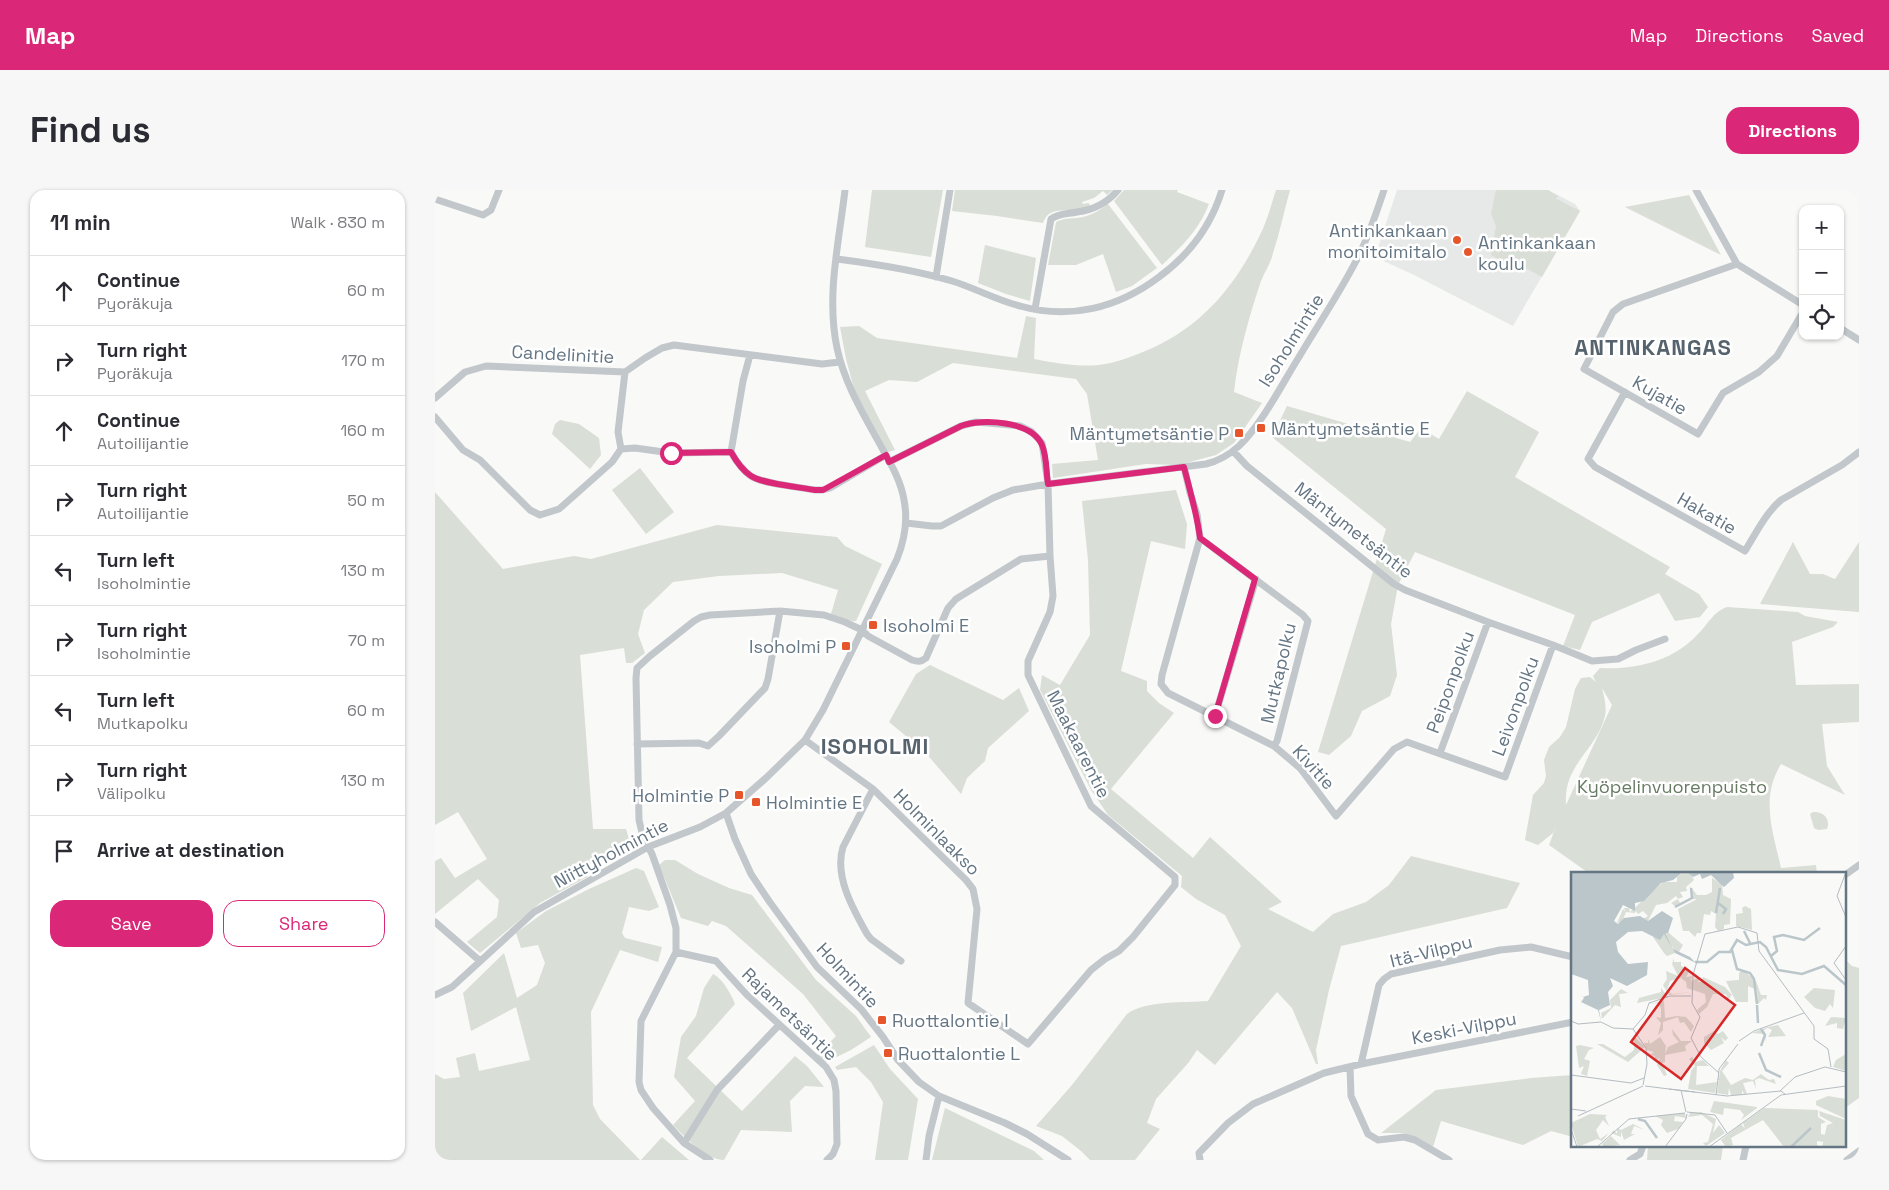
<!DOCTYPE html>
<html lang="en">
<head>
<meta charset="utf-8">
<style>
	body { margin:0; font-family:"Space Grotesk",sans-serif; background:#f7f7f7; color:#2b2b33 }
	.controls { position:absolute; right:15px; top:15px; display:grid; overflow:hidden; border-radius:10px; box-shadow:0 1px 4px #0004 }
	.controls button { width:45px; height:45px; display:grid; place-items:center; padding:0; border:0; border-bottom:1px solid #e1e1e2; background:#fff; color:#2b2b33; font:25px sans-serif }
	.stop { position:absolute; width:15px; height:15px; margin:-11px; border:4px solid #db2777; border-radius:50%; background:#fff }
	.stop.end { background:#db2777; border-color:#fff; box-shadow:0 1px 5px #0008 }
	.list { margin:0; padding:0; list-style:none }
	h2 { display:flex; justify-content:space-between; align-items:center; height:65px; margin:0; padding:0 20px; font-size:21px }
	h2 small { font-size:16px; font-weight:400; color:#7c7c81 }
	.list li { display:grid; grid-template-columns:32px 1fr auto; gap:15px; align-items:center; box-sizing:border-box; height:70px; padding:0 20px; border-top:1px solid #e1e1e2 }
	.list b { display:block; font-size:19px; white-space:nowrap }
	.list p { margin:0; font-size:16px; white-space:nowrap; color:#7c7c81 }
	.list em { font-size:16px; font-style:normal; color:#7c7c81 }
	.actions { display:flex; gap:10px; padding:15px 20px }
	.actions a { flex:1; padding:11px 0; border:1px solid #db2777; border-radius:15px; text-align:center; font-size:18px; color:#db2777 }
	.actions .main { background:#db2777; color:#fff }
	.icon { flex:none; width:28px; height:28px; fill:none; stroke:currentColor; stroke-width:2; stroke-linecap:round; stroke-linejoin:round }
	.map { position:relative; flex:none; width:1424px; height:970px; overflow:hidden; border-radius:15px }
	header { display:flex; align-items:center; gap:30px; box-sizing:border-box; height:70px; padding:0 25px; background:#db2777; color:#fff }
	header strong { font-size:24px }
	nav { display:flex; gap:28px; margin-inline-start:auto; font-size:18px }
	.intro { display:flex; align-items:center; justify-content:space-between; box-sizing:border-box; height:120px; padding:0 30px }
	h1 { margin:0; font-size:35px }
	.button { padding:12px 22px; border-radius:15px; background:#db2777; color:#fff; font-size:18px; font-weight:700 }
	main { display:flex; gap:30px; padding:0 30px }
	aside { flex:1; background:#fff; border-radius:15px; box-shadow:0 1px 4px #0004 }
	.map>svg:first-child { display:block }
	.built { fill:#e7e8e8 }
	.green { fill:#d9ded6; fill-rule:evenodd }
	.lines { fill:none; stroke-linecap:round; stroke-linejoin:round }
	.minor { stroke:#c2c7cb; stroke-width:7 }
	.route { stroke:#db2777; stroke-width:6 }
	.poi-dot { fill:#e7552a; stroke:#fff; stroke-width:2 }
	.labels { text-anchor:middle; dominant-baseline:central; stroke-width:5; stroke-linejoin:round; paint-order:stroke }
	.poi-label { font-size:18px; fill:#647583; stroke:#fff; text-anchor:start }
	.street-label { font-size:18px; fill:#647583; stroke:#fff }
	.park-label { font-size:18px; fill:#677a63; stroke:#fff }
	.district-label { font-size:22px; font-weight:bold; letter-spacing:1px; fill:#56636d; stroke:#fff }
	.inset-river { fill:none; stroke:#bac6ca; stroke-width:2.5 }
	.inset-road { fill:none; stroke:#b4bcc2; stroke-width:1 }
	.view { fill:#d62828; fill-opacity:0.15; stroke:#d62828; stroke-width:2.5 }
	.inset-edge { fill:none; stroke:#647583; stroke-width:2.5 }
</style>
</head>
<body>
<header>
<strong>Map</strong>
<nav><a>Map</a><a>Directions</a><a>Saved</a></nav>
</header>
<div class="intro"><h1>Find us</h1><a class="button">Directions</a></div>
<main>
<aside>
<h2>11 min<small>Walk · 830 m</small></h2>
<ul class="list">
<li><svg class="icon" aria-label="ahead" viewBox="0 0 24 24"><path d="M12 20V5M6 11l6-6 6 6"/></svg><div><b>Continue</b><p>Pyoräkuja</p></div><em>60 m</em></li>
<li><svg class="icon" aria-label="right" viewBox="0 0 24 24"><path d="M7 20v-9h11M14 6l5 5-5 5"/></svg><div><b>Turn right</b><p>Pyoräkuja</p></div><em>170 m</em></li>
<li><svg class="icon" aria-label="ahead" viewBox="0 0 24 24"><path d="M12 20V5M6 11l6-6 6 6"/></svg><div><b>Continue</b><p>Autoilijantie</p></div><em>160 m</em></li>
<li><svg class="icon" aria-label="right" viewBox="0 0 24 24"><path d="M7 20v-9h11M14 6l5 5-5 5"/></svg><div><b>Turn right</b><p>Autoilijantie</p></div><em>50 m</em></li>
<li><svg class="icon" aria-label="left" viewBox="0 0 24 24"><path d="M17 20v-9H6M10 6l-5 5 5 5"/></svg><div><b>Turn left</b><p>Isoholmintie</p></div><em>130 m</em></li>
<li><svg class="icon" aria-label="right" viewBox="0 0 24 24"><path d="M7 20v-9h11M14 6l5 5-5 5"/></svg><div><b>Turn right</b><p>Isoholmintie</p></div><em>70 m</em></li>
<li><svg class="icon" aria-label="left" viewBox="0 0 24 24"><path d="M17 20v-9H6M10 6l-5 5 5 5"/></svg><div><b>Turn left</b><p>Mutkapolku</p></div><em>60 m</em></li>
<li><svg class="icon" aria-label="right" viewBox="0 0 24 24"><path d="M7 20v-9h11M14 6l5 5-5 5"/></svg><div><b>Turn right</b><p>Välipolku</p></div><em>130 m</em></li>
<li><svg class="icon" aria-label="arrive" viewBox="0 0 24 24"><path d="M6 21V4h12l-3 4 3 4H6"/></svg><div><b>Arrive at destination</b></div></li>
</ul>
<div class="actions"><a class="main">Save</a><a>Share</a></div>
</aside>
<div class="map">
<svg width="1424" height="970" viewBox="0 0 1424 970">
	<rect width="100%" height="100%" fill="#f9f9f7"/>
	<path class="built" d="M962,0h151l27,14 5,7 -67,115 -101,-52 -33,-15v-14z"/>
	<path class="green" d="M437,0h71l-12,67 -66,-10z
		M520,0h158l-6,5 -4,-4 -9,7 -12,4 1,2 6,-1 1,3c-5,1 -10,4 -16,4 -13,1 -26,-2 -31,13l-46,-7 -45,-5z
		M689,0h54l-1,2 32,12c-10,26 -27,42 -47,61l-48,-64z
		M841,0h14c-6,21 -10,42 -17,63 -2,10 -8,18 -12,28 -12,36 -23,74 -27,111l28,11 -28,40 -18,12 -38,10 -32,-1 -93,14 -1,-14 46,-4 -11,-66 -11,-15 -123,-16 -36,19 -28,-2 -24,11 30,59 -7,2 -33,-60 -9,-33 -6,-32 19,-1 18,12 140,20 9,-42 10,2 -2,41c21,4 43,8 65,6 16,-2 29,-7 44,-13 55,-22 90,-62 116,-115 8,-15 12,-32 17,-47z
		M1061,0h52l10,6 -3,5 2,-2 23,12 -38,66 -20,-11h-11l-20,-11 5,-29 -5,-12z
		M1254,5l32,60 -96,-48z
		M673,14l49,64 -25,18 -16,6 -13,-38 -27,11h-28l8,-43c9,-5 18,-3 27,-5 10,-2 18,-8 25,-13z
		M550,55l51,13 -6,43 -24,-7 -28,-11z
		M1032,201l72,41 -24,45 155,90 -5,7 34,20 9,13 -8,10 -25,4 -16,-28 -67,29 -12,28 -17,-4 12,-31 -160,-63 -17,33 -7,39 6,51 -7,21 -28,15 -11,25 -22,19 -11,-3 68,-223 -114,-92 15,-31 123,36 11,-14 18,11z
		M125,230l19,4 20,14 2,17 -11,14 -38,-35 3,-10z
		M205,278l34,44 -28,22 -34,-44z
		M741,300l11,34 -2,25 -34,-8 -30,130 26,10v10l12,12 15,10 -63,76 82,69 17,-21 72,65 -14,7 45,23 20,-18 33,-12 23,-17 22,-29 109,27 -13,25 -166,38 -12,44 -13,60 2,14h-2l-24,-56 -15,-16 -62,73 -18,-15 -8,12 -33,37 -9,24 13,6 -25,31h-45l-9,-9 -19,-15 -26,-10 36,-41 55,-71c19,-14 58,-11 81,-13l33,-55 -16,-31 -29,-16 -15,-12 1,-11 -74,-61 -17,-25 -51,-100 2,-15 18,10 30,-50 -2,-75 -6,-59z
		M0,302l68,77 71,-13 17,3 126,-34 120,12 8,9 37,18 -26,57h-4l-21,-7 7,-24 -56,-17 -63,3 -46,6 -29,28 -6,24 7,19 -13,10h-6l-2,-15 -44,7 13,174h33l5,17 -40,18 -4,13 -47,26 -60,50 -13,-11 30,-25 2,-17 -21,-21 -43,35v-53l6,-3 14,20 32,-19 -29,-47 -23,13z
		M1358,352l17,32h13l12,5 24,-37v70l-99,-8z
		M1292,417l71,5 7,4 33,6 -5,5 -41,15 4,43 63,-1v38l-37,2 5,42 18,29 -64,-31c-21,34 -8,68 0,104l35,-3 1,9h-227l-41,-29 7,-19 -3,7 -15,12 -13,-5 8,-45 11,-12 2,-7 -2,-16 5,-13 11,-10 6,-10 9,-38 6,-11 9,-1 6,5 -3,-6 7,-8c36,2 74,-7 99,-35 9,-9 15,-22 28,-26zM1167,498l10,17 -46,100c-3,-41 31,-55 39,-89 2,-10 -1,-19 -3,-28z
		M495,475l73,35 16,-12 10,23 -41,37 -3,13 -18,17 -6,16 -37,-43 -35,-29 27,-48z
		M1378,622c10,-1 18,7 14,17l-9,1 -4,-2 -4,-14z
		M230,670h10l23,14 31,14 23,7 64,85 40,36 15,21 -20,13 -29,14 -7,-6 21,-22 -33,-42 -77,-68 -14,-5 -4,5 -27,-8 -22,-53z
		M201,678l8,3 15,36 -10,4 -20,-4 -7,26 3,5 37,9 -4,15 -38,-12 -29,62 2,93 7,14 40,41h-205v-86l9,5 16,-2 -4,-19 19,-5 4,18 51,-11 -14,-53 -45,24 -8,-38 41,-40 13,45 20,-13 8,-22 -7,-18 -17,3 -5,-15 30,-22 43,-22z
		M1410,769l7,7 7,2v130l-14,10z
		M278,784c10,5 18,20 22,30l-48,54 55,53 53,-55 12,10 17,21 -19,-1 -15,15 2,31 -51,-2 -17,30c-18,0 -39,-23 -51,-35l22,-24 -21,-24 7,-40 15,-21 8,-28z
		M439,855l16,24 28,30 -10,61h-33l8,-58 -12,-20 -15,-15 -19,3 -2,-3z
		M1138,885v62l-22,-6 -28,14 -82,-24 -8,26 -29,-14h-23l55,-43 95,-12z
		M510,918l89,43 10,9h-112z
		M227,947l27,23h-48z
		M1213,956h75l-2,14h-74z"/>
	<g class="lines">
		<path class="minor" d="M1261,0l41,74 66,41
			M0,9l48,16 8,-5 8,-20
			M402,69c39,5 78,11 115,22 23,7 44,19 68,25 50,14 98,2 139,-29 30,-22 52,-51 63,-87
			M1302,74l-114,40 -10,8 -29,57 114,65 25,-41 36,-21 18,-16 26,-44
			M501,87l14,-87
			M600,119l16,-90c8,-6 17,-5 26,-7 16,-2 31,-10 41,-22
			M1405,138l19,12
			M1190,202l-37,67 7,8 150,84c11,-18 20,-37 36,-51l61,-35 17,-13
			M0,208l30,-26 21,-6 139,6 20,-14 17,-10 12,-3 148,19 18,-2
			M0,227l28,33 17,10 50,50 10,5 19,-6 53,-47 9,-13 14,-1 36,5 60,-1
			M186,259l-3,-17 7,-60
			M798,261l14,15 147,118 11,6 83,32 65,23
			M296,262c5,9 11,18 20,24 12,8 48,11 64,14h8l7,-2 56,-33
			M296,262l12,-71 7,-26
			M749,277l6,26 7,21 3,24 -38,137 -1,9 7,9 106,53 26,22 36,48 58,-67 13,-7 98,35 48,-132 39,16 26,-2 18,-9 29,-11
			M471,333l26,3h9l52,-28 20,-8 35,-6 158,-20c13,-3 23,-9 33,-18 23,-22 43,-62 60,-89 19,-32 40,-63 57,-96 12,-22 20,-47 28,-71
			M765,348l103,77 5,6 -31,120 -3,5
			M780,526l41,-137
			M370,550l68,49 93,91 7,9 4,20 -9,94 60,41 63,-74 14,-11 14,-8 14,-14 42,-52v-8l-84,-71 -63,-131v-14l22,-49 3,-16 -3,-40 -2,-72 -6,-41 -10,-11 -12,-6 -44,-4 -15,4 -72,36
			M202,554l62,-1 9,3 11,-10 46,-48 3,-9 12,-68
			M1005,563l48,-131
			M438,599l-30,58c-9,29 10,62 24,87l4,5 30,22
			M291,623l9,26 16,35 18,27 48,66 44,42 22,28 15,23 21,22 20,14 66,27 22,11 41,26
			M1410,685l14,-10
			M0,732l45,39
			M241,762l40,9 31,34 79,72 8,13 2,11 1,53 -4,10 -6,6
			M0,805l17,-8 82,-75 114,-65 52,-20 26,-14 40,-35 39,-38 18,-30 74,-151c8,-20 11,-39 7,-59 -3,-19 -13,-36 -22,-52 -18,-33 -37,-63 -45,-100 -11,-52 2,-106 8,-158
			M926,874l18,-79 5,-6 7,-5 109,-24 31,-3 42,10
			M915,877l1,29 17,38 10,6 26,-3 11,3 34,20
			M249,953l33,-53 62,-65
			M275,970l-26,-17 -31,-35 -12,-18 -2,-8 2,-61 35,-69v-24l-6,-23 -18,-51 -9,-17 -4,-17 -3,-142 1,-10 13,-12 44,-35 7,-4 9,-2 70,-4 44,4 21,7 17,8 6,6 44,24c6,2 9,2 14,-2l22,-50 8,-9 65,-40 29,-3
			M491,970l3,-24 10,-40
			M765,970l-1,-7 29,-30 25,-19 71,-31 37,-9 212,-42
			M1195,970l10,-6 3,-8
			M1308,970l3,-14
			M1412,970l12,-9"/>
	</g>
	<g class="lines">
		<path class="route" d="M236,263l60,-1c5,9 11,18 20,24 12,8 48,11 64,14h8l63,-35 3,7 72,-36c21,-8 71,-5 81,19 5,11 4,27 6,39l136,-17c6,24 13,47 16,71l55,41 -40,137"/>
	</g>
	<g class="poi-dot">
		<circle cx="1022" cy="50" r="5"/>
		<circle cx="1033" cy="62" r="5"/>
		<rect x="821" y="233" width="10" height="10" rx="2.5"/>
		<rect x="799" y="238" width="10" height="10" rx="2.5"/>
		<rect x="433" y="430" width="10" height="10" rx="2.5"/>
		<rect x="406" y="451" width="10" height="10" rx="2.5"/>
		<rect x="299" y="600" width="10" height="10" rx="2.5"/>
		<rect x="316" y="607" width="10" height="10" rx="2.5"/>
		<rect x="442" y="825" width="10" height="10" rx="2.5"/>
		<rect x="448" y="858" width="10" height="10" rx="2.5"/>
	</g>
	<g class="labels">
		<g class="poi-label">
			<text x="1012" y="40" text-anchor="end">Antinkankaan<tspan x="1012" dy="21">monitoimitalo</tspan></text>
			<text x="1043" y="52">Antinkankaan<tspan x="1043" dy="21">koulu</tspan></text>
			<text x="836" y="238">Mäntymetsäntie E</text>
			<text x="794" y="243" text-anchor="end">Mäntymetsäntie P</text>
			<text x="448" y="435">Isoholmi E</text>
			<text x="401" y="456" text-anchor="end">Isoholmi P</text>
			<text x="294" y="605" text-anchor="end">Holmintie P</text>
			<text x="331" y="612">Holmintie E</text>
			<text x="457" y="830">Ruottalontie I</text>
			<text x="463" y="863">Ruottalontie L</text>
		</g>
		<g class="street-label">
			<text transform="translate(856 150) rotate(-58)">Isoholmintie</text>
			<text transform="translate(128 164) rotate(3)">Candelinitie</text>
			<text transform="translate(1225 205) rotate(30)">Kujatie</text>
			<text transform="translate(1272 323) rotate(30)">Hakatie</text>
			<text transform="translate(919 340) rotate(38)">Mäntymetsäntie</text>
			<text transform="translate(843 483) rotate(-77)">Mutkapolku</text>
			<text transform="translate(1015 492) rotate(-70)">Peiponpolku</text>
			<text transform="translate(1080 516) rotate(-70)">Leivonpolku</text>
			<text transform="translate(644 554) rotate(63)">Maakaarentie</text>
			<text transform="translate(879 577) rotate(48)">Kivitie</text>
			<text transform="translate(502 642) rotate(45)">Holminlaakso</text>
			<text transform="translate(176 663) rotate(-28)">Niittyholmintie</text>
			<text transform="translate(996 761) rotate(-14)">Itä-Vilppu</text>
			<text transform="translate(413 785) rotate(47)">Holmintie</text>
			<text transform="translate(355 824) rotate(44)">Rajametsäntie</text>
			<text transform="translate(1029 838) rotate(-11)">Keski-Vilppu</text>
		</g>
		<g class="park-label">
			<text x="1237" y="596">Kyöpelinvuorenpuisto</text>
		</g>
		<g class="district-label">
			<text x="1218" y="157">ANTINKANGAS</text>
			<text x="440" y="556">ISOHOLMI</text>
		</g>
	</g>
	<g transform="translate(1136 682)">
		<rect width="275" height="275" fill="#f9f9f7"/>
		<path d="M113,0h5l5,8 -8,7 1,4 -7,1 3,5 -5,2 2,4 12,-6 -2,-11 7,9h9l6,-3v-14l10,6 1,11 8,4 -1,25 -6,1v4l-6,2 -3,-4 1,-13 -5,-3 -1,4 -6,-1 -3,19h-4l-2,4 -6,-6h-6l-5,-22 19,-10h-6l-15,8 -5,-4 7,-4 -2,-3 -9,7 -11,2 -8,16 -5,-2 5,-3 -5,-5 -5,3 -2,-3 -1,2 -9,-1 -4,10 -5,1 6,-14 2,2 -1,-3h5l1,4 33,-30h14v-5zM174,34l6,3 1,21 -16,-4v-12l7,-1 -1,-5zM91,55l21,18 -4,7 -4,-1 -8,-13 8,15 -8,3 -3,-3 -11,-16zM103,86v4h7v4l9,4 -4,7 6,-1 -1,5 10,-4 -3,5h3l2,-5 22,10 7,8 -4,5 -2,-6h-13l-6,13 -8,7 -2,-4 9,-8 -1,-8 -12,-4v-4l-1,4 -5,-2 -1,-6 -5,-4 -11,3 -3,9 5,4 19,-2 -22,3 -6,-10 4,-6 -1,-8 12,5 -6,-12zM172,98l13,11 5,14h6l-1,5 -2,-2 -6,6 -1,-14 -9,-4v16h-12l-10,-21 13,-1v-7zM90,116l7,9 -31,6 2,-5 22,-6zM243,116l21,2 -2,18 -3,-4 -5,7 -10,-3 -11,-11zM50,117l7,4 -9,1 2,13 -6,-2 -13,14 -1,-6 10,-5 -1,-8zM93,129l1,17 12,-2 9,1 8,9 -3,6 -7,-10 -4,1 -2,-6 -15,5v8l-5,5 3,-12 -5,-6 5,1v-10l-3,-5 -10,1zM260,145l15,1 -3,11 -6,-1v-5l-12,3zM207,153l8,11 -18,1 4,-7 -4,-2 -4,2 3,14 -3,-10 -12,-1 16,-6zM101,157l9,12h11l-7,5 1,5 -21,4v7l-3,1 5,12 -3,1 -7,-11 3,-7 -7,3 2,-5 -5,-1 4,-3 -7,-2 -3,-7h4v-4l2,5 10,-7 6,9 -1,8 3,-7 11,-5 -6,-7zM143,159l4,3 5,-3 5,7 -3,3 -4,-4 3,6 -13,7 -7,-7v-6zM63,164l11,11 -17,15 -31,-18h6l22,13 9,-7zM9,173l14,3 -5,2 -5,9 6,2 -3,15 -6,-2 3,-8 -5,2 -3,-22zM275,182v17l-13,-4 3,-7zM121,185l4,5 7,-2 6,6h-12l-1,19 21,-3 -2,11 -27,-4 3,-18 4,-5 -6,-7zM155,188l3,3 -7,8 9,14 14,-7 8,2 8,-6 8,6 5,-1 2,5 -17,-6 -4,2 1,9 -3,-8 -10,2 4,11 19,-1 -22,1 -2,-4v5h-11l-2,-7 -1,7 -11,-2 3,-22zM257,224l18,3v20l-30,-14v-4zM143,229l43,6v1l-16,12 3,-5 -4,-5 -16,-2 -1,7 -13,-3zM193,236l54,2v7l8,5 -5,2v10l5,1 -2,7 -7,-1v4l4,2h-37l-21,-27 -32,18 2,7 -7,2 -5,-7 20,-16 4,5 -2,-6zM248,239l27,9v27h-24l5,-22 6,-2 -13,-7zM130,240l15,7 -3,14 6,-8 6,8 -19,13 -3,-3 5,-1 5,-18 -11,-9 -14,2 2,-4zM114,241l1,5 -11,-2 -1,5 9,1 -5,7 -11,4 -6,-8 2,-5 -8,-4zM19,242l17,1 -2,2 4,9 -6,-6 -7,10 4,9 9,-6 -7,8 -5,-2 -19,8 -7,-24zM62,252l12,6 -11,-4 -3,8h4l-11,6 -3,-9v6l-10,-4 3,-3 3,4v-6l4,2zM40,264l9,9 -16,2 -2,-3z" fill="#d9ded6"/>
		<path d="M0,0h112l-10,8 -12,3 -17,18 -9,2v8l-12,-6 -9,16 4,3 6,-6 16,-2 8,5 14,-10 11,7 -5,15h-3l8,16 17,8 6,6 -21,-10 -11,-19 -4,6 -18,-9 -14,1 -12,10 2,10 10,12 20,-2 -1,13 -20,11 -17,-8 3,8 -5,6 2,13 -11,5 2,11 -3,-11 -17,-8 3,-4 -5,-6 4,5 6,-2 -1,-15 -17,-6zM116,0h46l1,6 -10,9 -13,-12 -9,4 -2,-5 -7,3z" fill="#bac6ca"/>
		<path class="inset-river" d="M147,31l8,6 -3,5M104,35l17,-9 -1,-10M145,41l4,-25M173,59l7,14M161,78l5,19 13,4 4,6 3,25M200,84l6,-5 -3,-14 9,-2 21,5 16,-12M124,90h12l12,-10h11l7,-12 9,5 14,-3 6,5 12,23 24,4 22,-8 22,19M186,133l1,18M190,157l4,6 -4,11M188,181l7,17 15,7M67,247l7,2 12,17M220,275l20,-19"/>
		<path class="inset-road" d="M275,0l-9,24 9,21M275,74l-12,17 12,17M0,149l7,3 23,-2 12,6 20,1M62,157l12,-14 4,-12 21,-7h21M62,157l13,19 1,16 -4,21M168,169l15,-10 50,-18M148,201l-18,-16 -10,-19 9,-21 -8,-14 1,-28 12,-41 33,-7 19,6 2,18 55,75v13l14,10 3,18M0,203l60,8 13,-5M147,208l1,-11 19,-25M74,214l24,3M110,218l5,22M209,219l15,-14 30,-10 21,5M124,220l-26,-3 58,7 54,-5 4,3M145,223l2,-16M0,237l15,2M116,240l28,3 12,18M7,244l65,-30M0,257l6,18M26,275l32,-28 56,-6M94,275l21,-28 1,-5M138,275l72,-52 65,-9"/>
		<path class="view" d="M114,96l50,37 -54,74 -50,-37z"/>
		<rect width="275" height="275" class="inset-edge"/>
	</g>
</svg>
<div class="controls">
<button>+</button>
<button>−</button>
<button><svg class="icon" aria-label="locate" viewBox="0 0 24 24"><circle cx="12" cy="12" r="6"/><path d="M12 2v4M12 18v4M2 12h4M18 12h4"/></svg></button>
</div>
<div class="stop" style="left:236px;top:263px"></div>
<div class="stop end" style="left:780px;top:526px"></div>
</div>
</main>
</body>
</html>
